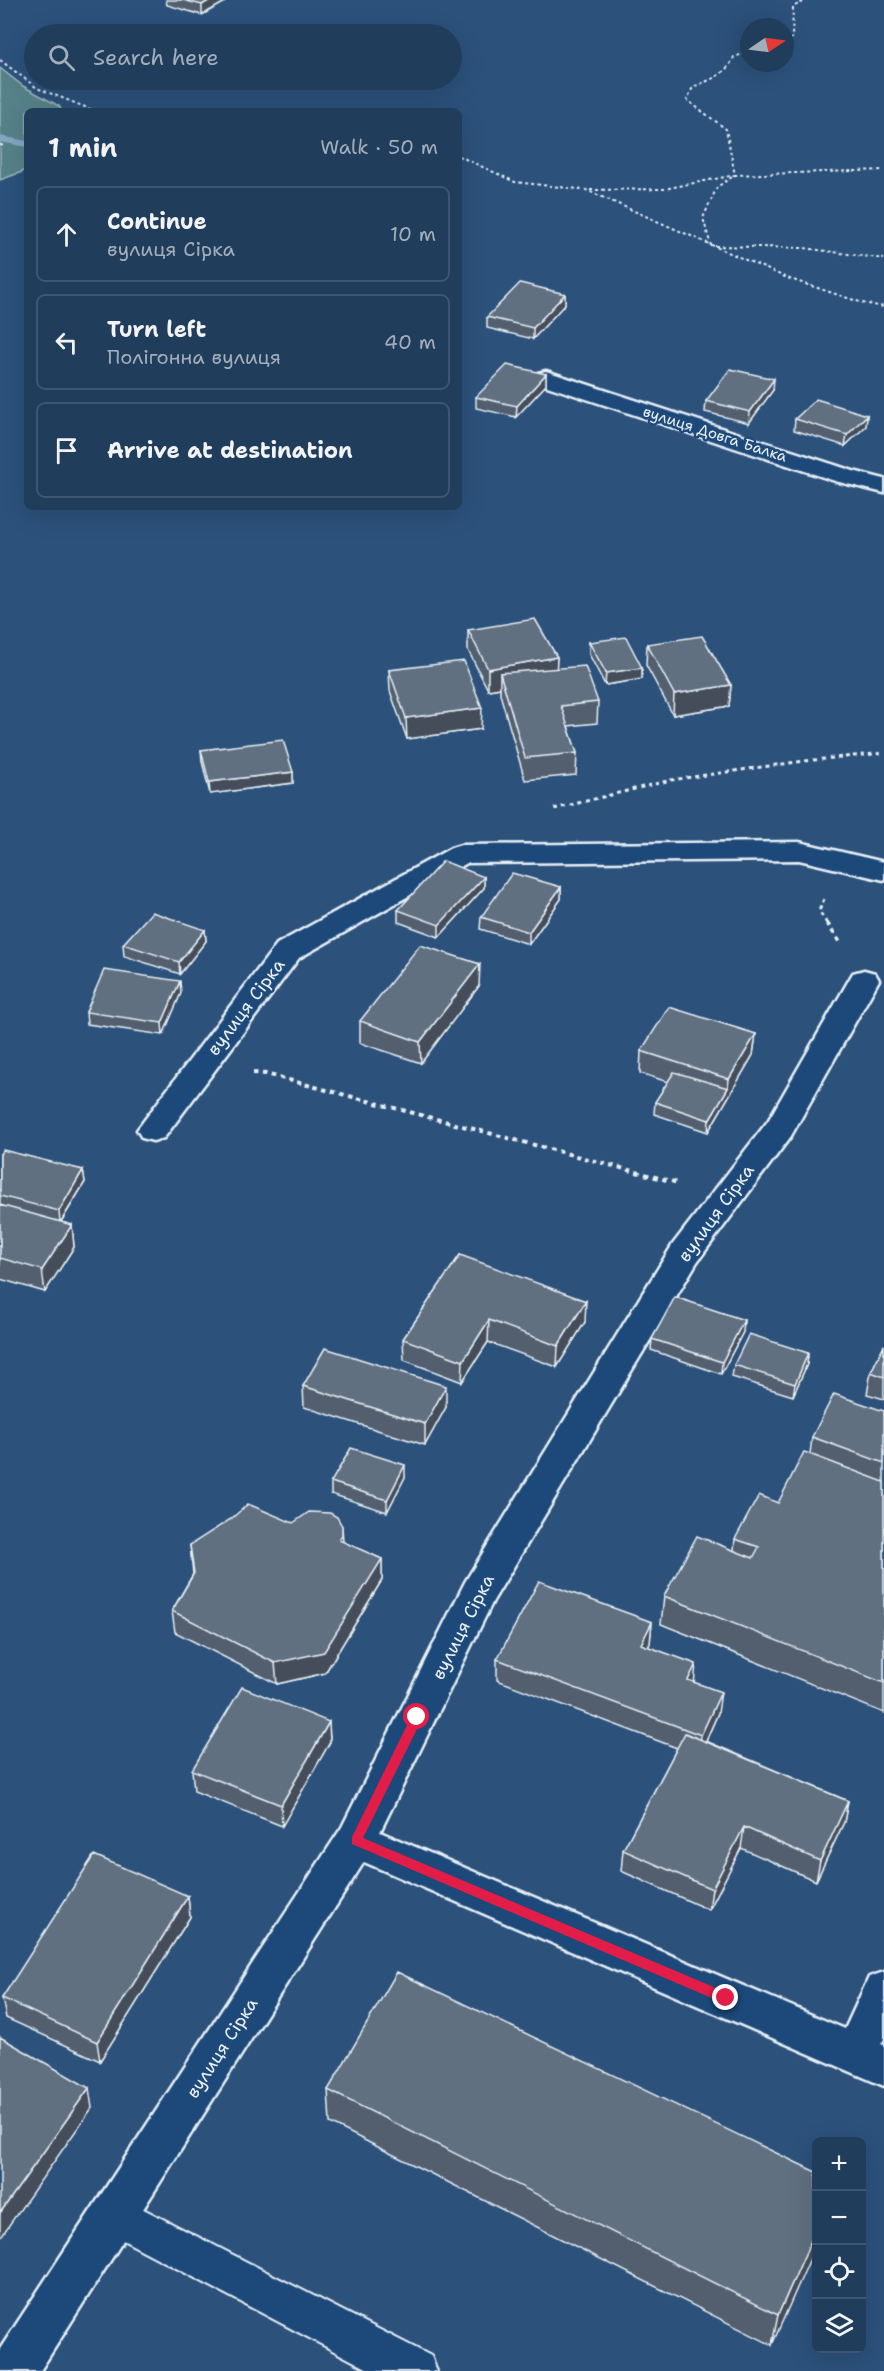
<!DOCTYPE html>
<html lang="en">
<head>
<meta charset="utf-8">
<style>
	body { margin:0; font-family:"Shantell Sans",sans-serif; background:#294462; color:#f1f3f6 }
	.controls { position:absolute; right:18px; bottom:18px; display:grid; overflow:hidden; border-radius:9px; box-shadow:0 6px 24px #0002 }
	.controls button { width:54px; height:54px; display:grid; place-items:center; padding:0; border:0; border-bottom:2px solid #3e5672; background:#213d5c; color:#f1f3f6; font:30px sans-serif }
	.compass { position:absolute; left:740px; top:18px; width:54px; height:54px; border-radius:50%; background:#213d5c; box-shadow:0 6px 24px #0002; rotate:77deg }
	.stop { position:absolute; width:18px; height:18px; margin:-14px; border:4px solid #e11d48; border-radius:50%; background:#fff }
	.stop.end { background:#e11d48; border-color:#fff; box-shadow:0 2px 6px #0008 }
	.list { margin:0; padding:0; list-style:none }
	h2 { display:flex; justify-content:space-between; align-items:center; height:78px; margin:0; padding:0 24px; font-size:26px }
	h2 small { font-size:20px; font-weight:400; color:#a2aebb }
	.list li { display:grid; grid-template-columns:39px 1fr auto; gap:18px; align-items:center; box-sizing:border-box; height:96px; margin:0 12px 12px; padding:0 12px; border:2px solid #3e5672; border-radius:9px }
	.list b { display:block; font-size:22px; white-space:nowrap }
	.list p { margin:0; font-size:20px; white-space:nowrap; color:#a2aebb }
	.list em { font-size:20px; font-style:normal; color:#a2aebb }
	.icon { flex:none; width:33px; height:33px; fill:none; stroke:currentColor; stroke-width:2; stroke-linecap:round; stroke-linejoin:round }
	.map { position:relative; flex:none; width:884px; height:2371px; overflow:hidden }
	.search { position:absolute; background:#213d5c; box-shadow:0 6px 24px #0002; left:24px; top:24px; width:438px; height:66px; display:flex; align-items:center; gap:15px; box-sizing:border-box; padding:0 21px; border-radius:33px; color:#a2aebb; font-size:22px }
	.panel { position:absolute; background:#213d5c; box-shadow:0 6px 24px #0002; left:24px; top:108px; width:438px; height:402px; border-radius:9px }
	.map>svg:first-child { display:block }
	.green { fill:#568188; stroke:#9fb9c0; stroke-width:1.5 }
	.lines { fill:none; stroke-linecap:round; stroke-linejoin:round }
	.stream { fill:#84a6c2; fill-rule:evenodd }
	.lane-casing { stroke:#e8f1f8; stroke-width:4 }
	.street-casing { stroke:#e8f1f8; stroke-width:5 }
	.path-far2 { stroke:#e8f1f8; stroke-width:2; stroke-dasharray:3 3; stroke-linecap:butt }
	.path-far1 { stroke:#e8f1f8; stroke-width:3; stroke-dasharray:4 4; stroke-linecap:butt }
	.path { stroke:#e8f1f8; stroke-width:4; stroke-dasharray:4.5 4.5; stroke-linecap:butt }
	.lane { fill:#1f4a7a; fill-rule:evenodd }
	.street { fill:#1f4a7a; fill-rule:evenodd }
	.wall { fill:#535f6e; stroke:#e8f1f8; stroke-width:1.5 }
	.shaded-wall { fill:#444e5a; stroke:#e8f1f8; stroke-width:1.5 }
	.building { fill:#616f80; stroke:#e8f1f8; stroke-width:1.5 }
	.route { fill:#e11d48 }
	.labels { text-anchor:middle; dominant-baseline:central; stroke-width:5; stroke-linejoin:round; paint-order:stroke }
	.far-street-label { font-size:15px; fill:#e8f1f8; stroke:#1f4a7a }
	.street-label { font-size:18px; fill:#e8f1f8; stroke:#1f4a7a }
</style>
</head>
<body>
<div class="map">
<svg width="884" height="2371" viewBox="0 0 884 2371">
	<rect width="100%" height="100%" fill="#2c517b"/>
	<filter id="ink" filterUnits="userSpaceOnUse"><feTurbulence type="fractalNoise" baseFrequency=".0167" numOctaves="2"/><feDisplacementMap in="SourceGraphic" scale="12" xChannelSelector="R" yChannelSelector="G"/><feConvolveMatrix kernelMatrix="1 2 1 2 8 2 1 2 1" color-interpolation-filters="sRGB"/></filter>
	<g filter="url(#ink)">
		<path class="green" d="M0,68l23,18 36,20 3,5h-35v57l-5,4 -22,8z"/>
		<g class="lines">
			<path class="stream" d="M0,136l27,5v6l-27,-5z"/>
			<g class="lane-casing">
				<path id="lane" d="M114,2194l317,162 6,15h-65l-272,-143 -6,-14 6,-14z"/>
			</g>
			<g class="street-casing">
				<path id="street" d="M546,371l307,100 31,8v14l-49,-12 -297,-98 -4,-5 4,-5z
					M799,842l85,20v18l-85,-20 -332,3 -168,95 -135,180 -11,3 -11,-3 -5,-8 140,-186 174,-96 10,-3z
					M864,970l11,3 4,7 -88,156 -94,126 -204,339 -113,231 465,197 24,-52 15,-5v67l-3,5 3,1v41l-520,-224 -324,509h-40v-22l342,-522 123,-245 208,-338 95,-123 85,-148z"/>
			</g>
			<path class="path-far2" d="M785,43l7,-5 1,-31 13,-7
				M0,60l37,28 58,23
				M0,145l5,1
				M459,156l56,26 71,8 201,88 76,25 21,4
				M590,190l74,-1 71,-14 -9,-46 -39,-29 6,-13c17,-7 33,-12 41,-30l15,-5
				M711,246l-8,-28 14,-31 18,-12 149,-5
				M715,246l89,2 80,11"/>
			<path class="path-far1" d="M554,809l117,-29 133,-19 80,-8
				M824,899l-5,12 9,14"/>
			<path class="path" d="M827,923l14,21
				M253,1073l13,1 412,109"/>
			<use href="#lane" class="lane"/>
			<use href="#street" class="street"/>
		</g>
		<path class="wall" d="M166,0h59v2l-23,13 -35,-10z
			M565,294v10l-32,35 -46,-11v-11z
			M546,374v11l-30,32 -40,-9v-11z
			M773,390l-24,33 -44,-11 1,-11z
			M867,415l-1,11 -21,20 -51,-16 1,-11z
			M468,630l89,27 -1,11 42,34 -1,21 -29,3 9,27 -1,22 -51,5 -25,-86v-6l-12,2 -20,-40z
			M589,642l53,26v11l-37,6 -16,-31z
			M647,644l84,41 -2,21 -56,9 -27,-50z
			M389,670l92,59 -74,10 -17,-48z
			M201,750l92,22v11l-83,11 -8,-32z
			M484,877v11l-45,49 -41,-15v-12z
			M561,887v12l-32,45 -49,-15 1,-12z
			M205,930l1,11 -26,33 -56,-18 -1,-12z
			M479,986l-58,77 -61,-20v-22z
			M181,993l-18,42 -76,-11 -1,-12z
			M756,1034l-3,21 -45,77 -54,-18 1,-12 13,-20 -28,-9 1,-22z
			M0,1154l83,16 2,12 -24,40 11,3 2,22 -29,45 -45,-13z
			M460,1255l125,67 -28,45 -69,-25 -26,40 -58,-22 -1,-21z
			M744,1320l-1,12 -22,42 -70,-24 1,-11z
			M884,1345v54l-17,-5 4,-22z
			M808,1353l-1,11 -14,32 -61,-19 2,-12z
			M303,1386l143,21 -21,38 -121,-38z
			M884,1411v302l-223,-89 3,-28 70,-46 1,-11 43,-36 32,-49 2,-17z
			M405,1477l-18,35 -56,-18v-12z
			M293,1523l49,3 1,16 39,17v21l-57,93 -48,11 -102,-52 -3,-21 21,-37 -3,-29z
			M652,1622l-2,21 -2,4 46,36 24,30 -12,28 142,60 -4,21 -28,59 -75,-33 -32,62 -88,-39 2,-21 54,-102 -180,-68v-21z
			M329,1722l1,20 -48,84 -88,-35 -2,-21z
			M188,1896l2,21 -90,144 -94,-43 -4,-20z
			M328,2090l488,82 -44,173 -442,-222z"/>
		<path class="shaded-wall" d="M210,0h15v2l-23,13v-10z
			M565,294v10l-32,35v-11z
			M546,374v11l-30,32 1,-11z
			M774,379l-1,11 -24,33 1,-11z
			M867,415l-1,11 -21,20 2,-11z
			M557,657l-1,21 -56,-5v15l-12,2v-21z
			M642,668v11l-37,6 1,-12z
			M731,685l-2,21 -56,9 1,-21z
			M482,708l-1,21 -74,10 -1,-21z
			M293,772v11l-83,11 -1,-12z
			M484,877v11l-45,49v-12z
			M561,887v12l-32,45v-12z
			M205,930l1,11 -26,33 -1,-12z
			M480,964l-1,22 -58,77 -1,-21z
			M180,981l1,12 -18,42 -1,-12z
			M756,1034l-3,21 -45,77 1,-12 19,-32 1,-9z
			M83,1170l2,12 -25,41 -1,-12z
			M72,1225l2,22 -29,45 -3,-22z
			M586,1301l-1,21 -28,45 1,-21z
			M489,1320l-1,22 -26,40 1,-21z
			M744,1320l-1,12 -22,42 1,-12z
			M808,1353l-1,11 -14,32 2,-12z
			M446,1386v21l-21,38v-21z
			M405,1465v12l-18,35v-12z
			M382,1559v21l-57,93 -48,11 -2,-21z
			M652,1622l-2,21 -11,22 2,-21z
			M696,1664l-2,21 -6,-5z
			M721,1692l-3,21 -19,43 2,-21z
			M329,1722l1,20 -48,84 -1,-21z
			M848,1801l-4,21 -28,59 4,-20z
			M744,1827l-3,21 -32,62 3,-21z
			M188,1896l2,21 -90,144 -3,-19z
			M89,2088l3,20 -92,130v-25z
			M816,2229v16l-44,100 6,-30z"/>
		<path class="building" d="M183,0h27l-8,5z
			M520,283l45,11 -32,34 -46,-11z
			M507,365l39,9 -29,32 -41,-9z
			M730,369l44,10 -24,33 -44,-11z
			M816,399l51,16 -20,20 -52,-16z
			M535,619l22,38 -69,12 -20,-39z
			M702,636l29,49 -57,9 -27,-50z
			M626,637l16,31 -36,5 -17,-31z
			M464,661l18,47 -76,10 -17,-48z
			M585,666l13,36 -37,4 16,47 -52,5 -25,-85z
			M283,740l10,32 -84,10 -8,-32z
			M443,861l41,16 -45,48 -41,-15z
			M512,873l49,14 -32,45 -48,-15z
			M152,912l53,18 -26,32 -56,-18z
			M420,945l60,19 -60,78 -60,-21z
			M104,970l76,11 -18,42 -76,-11z
			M669,1007l87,27 -27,45 -88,-28z
			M674,1072l54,16 -19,32 -54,-18z
			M3,1150l80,20 -24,41 -59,-15v-42z
			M0,1205l72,20 -30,45 -42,-12z
			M460,1255l126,46 -28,45 -69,-26 -26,41 -60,-22z
			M675,1297l69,23 -22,42 -70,-23z
			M749,1334l59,19 -13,31 -61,-19z
			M884,1345v32l-13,-5z
			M325,1348l121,38 -21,38 -122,-38z
			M834,1394l50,17v52l-72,-26z
			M351,1448l54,17 -18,35 -56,-18z
			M804,1452l80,30v201l-220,-87 33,-60 56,22 6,-11 -24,-8 24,-44 19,8z
			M248,1504l45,19 16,-11 21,1 7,4 5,9v9l-3,5 43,19 -58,93 -49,11 -103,-52 22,-38 -4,-28 41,-26z
			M539,1581l113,41 -11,22 55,20 -8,16 33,12 -20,43 -204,-76z
			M242,1687l87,35 -48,83 -89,-35z
			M685,1733l163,68 -28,60 -76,-34 -32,62 -89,-39z
			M94,1855l94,41 -91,146 -95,-44z
			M397,1972l419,200v57l-38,86 -450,-225z
			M0,2037l89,51 -89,125z"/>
	</g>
	<path class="route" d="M417,1712l6,5 -60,121 367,156 2,4 -2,4h-9l-369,-158v-7l61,-124z"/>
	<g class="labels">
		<g class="far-street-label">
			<text transform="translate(715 434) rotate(18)">вулиця Довга Балка</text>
		</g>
		<g class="street-label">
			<text transform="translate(246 1007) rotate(-53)">вулиця Сірка</text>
			<text transform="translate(716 1213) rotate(-54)">вулиця Сірка</text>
			<text transform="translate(463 1627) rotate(-63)">вулиця Сірка</text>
			<text transform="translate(222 2048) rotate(-57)">вулиця Сірка</text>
		</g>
	</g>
</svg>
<div class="controls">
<button>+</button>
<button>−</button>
<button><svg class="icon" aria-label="locate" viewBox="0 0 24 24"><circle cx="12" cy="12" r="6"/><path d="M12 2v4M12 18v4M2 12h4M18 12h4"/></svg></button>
<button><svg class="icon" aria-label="layers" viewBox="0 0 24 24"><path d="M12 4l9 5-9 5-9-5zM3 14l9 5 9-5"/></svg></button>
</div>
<svg class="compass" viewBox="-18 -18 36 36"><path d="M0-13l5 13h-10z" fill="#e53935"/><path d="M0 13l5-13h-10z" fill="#a2aebb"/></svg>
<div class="stop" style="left:417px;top:1717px"></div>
<div class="stop end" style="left:726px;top:1998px"></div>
<div class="search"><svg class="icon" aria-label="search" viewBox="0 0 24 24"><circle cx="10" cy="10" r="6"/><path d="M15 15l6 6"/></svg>Search here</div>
<section class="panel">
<h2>1 min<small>Walk · 50 m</small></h2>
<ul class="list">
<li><svg class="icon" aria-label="ahead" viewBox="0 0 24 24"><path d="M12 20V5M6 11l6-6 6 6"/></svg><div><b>Continue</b><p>вулиця Сірка</p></div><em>10 m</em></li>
<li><svg class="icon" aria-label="left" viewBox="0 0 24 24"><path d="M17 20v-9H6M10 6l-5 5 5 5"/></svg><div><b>Turn left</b><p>Полігонна вулиця</p></div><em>40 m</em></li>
<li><svg class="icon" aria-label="arrive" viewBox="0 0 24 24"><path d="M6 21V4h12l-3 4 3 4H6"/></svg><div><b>Arrive at destination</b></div></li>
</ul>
</section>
</div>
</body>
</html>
